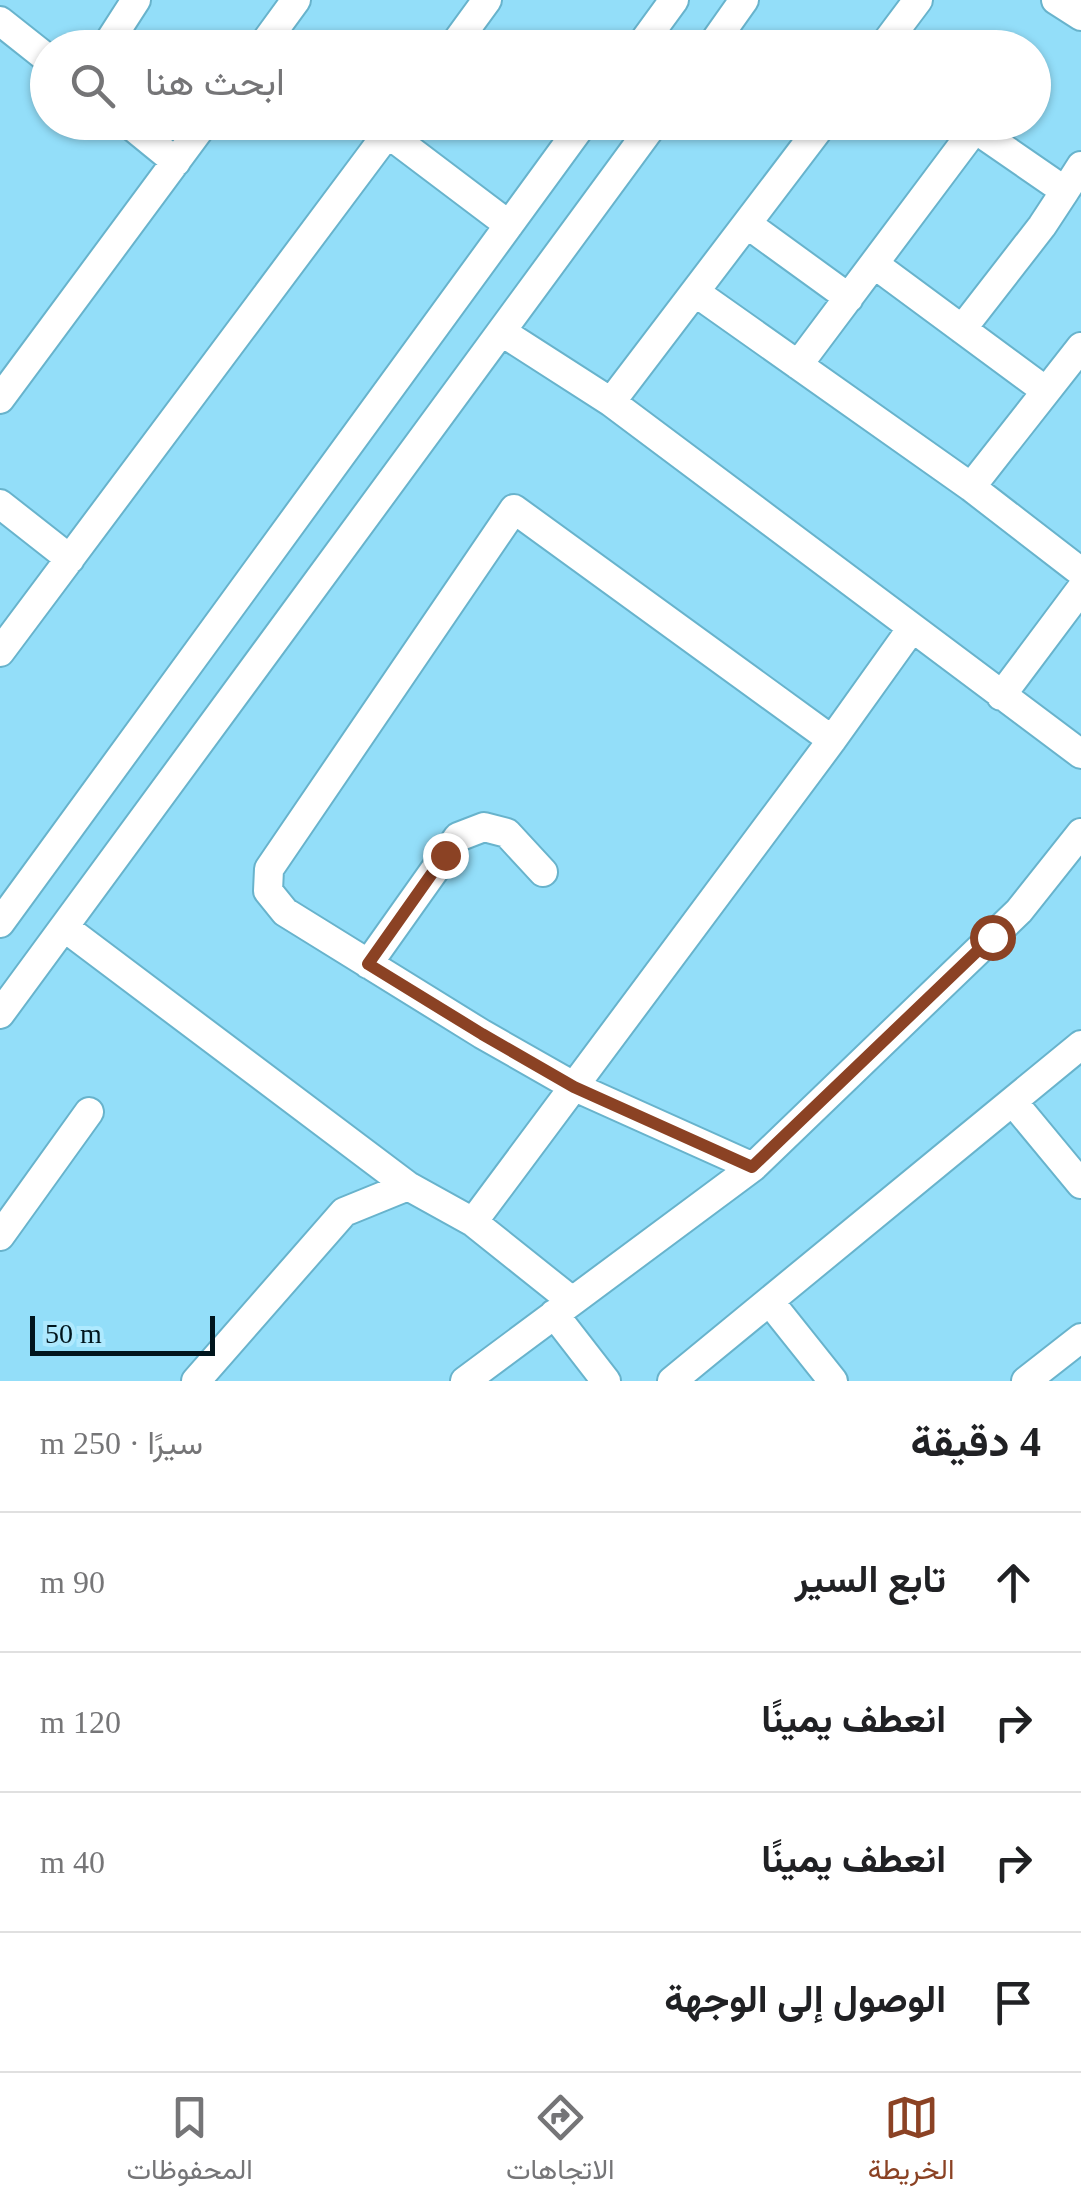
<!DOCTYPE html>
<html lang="ar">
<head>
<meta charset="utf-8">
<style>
	body { margin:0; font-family:"Times New Roman",Vazirmatn,serif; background:#f6f6f6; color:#202124; direction:rtl }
	.scale { position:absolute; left:30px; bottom:25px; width:185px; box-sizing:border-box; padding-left:10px; border:5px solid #00151d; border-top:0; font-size:28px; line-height:35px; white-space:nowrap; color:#00151d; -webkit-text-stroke:8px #aee9fe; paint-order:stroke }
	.stop { position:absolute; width:30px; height:30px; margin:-22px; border:8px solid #8b4224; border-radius:50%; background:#fff }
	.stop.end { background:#8b4224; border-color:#fff; box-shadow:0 2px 10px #0008 }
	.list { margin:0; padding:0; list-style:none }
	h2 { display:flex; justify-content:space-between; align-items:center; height:130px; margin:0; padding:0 40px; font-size:42px }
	h2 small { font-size:32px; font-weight:400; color:#757577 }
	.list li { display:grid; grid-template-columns:65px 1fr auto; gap:30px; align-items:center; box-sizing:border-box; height:140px; padding:0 40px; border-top:2px solid #e0e0e0 }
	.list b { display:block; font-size:38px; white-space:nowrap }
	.list em { font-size:32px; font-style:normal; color:#757577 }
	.icon { flex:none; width:55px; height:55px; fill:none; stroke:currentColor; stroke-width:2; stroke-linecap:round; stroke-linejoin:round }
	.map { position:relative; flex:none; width:1081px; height:1381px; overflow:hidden; direction:ltr }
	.search { position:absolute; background:#fff; box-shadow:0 2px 8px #0004; left:30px; right:30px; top:30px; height:110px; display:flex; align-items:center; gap:25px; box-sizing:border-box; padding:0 35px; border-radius:55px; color:#757577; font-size:38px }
	.sheet { height:690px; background:#fff }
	nav { display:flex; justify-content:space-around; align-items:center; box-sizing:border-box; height:140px; border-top:2px solid #e0e0e0; background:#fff; font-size:28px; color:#757577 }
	nav a { display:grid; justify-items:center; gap:5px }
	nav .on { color:#8b4224 }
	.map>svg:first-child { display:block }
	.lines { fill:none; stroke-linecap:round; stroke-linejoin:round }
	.minor-casing { stroke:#68b3cc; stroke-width:32 }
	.minor { stroke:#fff; stroke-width:28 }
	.route { stroke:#8b4224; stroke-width:12 }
</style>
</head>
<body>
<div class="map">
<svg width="1081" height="1381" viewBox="0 0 1081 1381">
	<rect width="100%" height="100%" fill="#93def9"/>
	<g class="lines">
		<g class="minor-casing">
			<path id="minor" d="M1056,0l25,16
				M0,21l48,38
				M105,48l31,-48
				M261,48l35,-48
				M452,48l35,-48
				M639,48l35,-48
				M710,48l34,-48
				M882,48l36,-48
				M127,122l49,40
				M374,123l135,102
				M1065,191l16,-25
				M747,224l102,74
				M874,264l172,127
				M695,292l276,195 110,85
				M962,329l80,-103 23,-35 -100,-69
				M502,332l109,70 470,352
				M798,365l176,-235
				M0,399l205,-277
				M611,402l213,-280
				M971,487l110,-140
				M0,504l70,55
				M0,652l396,-530
				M1001,696l80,-107
				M0,923l584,-801
				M64,927l344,259
				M368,964l90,-127 26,-10 23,6 36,39
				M0,1014l655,-892
				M1013,1102l68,82
				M753,1167l-178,-80 -93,-53 -197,-122 -17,-21 1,-22 245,-360 318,231
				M473,1222l359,-482 80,-112
				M0,1236l89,-124
				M770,1302l63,79
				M554,1314l52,67
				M196,1381l148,-169 64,-26 65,36 99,79
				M465,1381l288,-214 266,-256 62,-78
				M672,1381l409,-336
				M1026,1381l55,-43"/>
		</g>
		<use href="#minor" class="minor"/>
	</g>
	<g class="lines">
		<path class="route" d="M445,855l-77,109 114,70 92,53 178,80 240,-230"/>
	</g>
</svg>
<div class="scale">50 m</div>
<div class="stop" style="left:992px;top:937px"></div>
<div class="stop end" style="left:445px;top:855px"></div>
<div class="search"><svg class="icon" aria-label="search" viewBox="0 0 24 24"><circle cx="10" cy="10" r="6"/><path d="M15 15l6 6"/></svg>ابحث هنا</div>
</div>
<section class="sheet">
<h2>4 دقيقة<small>سيرًا · 250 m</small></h2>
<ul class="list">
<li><svg class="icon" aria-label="ahead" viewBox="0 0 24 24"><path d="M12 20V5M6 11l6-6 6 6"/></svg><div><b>تابع السير</b></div><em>90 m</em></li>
<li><svg class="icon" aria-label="right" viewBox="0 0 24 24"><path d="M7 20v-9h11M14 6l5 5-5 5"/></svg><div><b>انعطف يمينًا</b></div><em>120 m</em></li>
<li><svg class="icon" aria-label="right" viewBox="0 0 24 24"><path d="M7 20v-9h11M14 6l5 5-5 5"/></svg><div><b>انعطف يمينًا</b></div><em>40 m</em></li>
<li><svg class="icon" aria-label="arrive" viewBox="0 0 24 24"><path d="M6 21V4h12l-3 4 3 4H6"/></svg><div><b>الوصول إلى الوجهة</b></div></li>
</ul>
</section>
<nav>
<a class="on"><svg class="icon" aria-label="map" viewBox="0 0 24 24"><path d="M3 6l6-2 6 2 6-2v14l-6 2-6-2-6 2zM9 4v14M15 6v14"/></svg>الخريطة</a>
<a><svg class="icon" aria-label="directions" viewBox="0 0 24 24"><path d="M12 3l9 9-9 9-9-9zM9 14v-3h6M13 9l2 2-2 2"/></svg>الاتجاهات</a>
<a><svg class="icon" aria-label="saved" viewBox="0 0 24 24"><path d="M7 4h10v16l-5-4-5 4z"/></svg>المحفوظات</a>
</nav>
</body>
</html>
